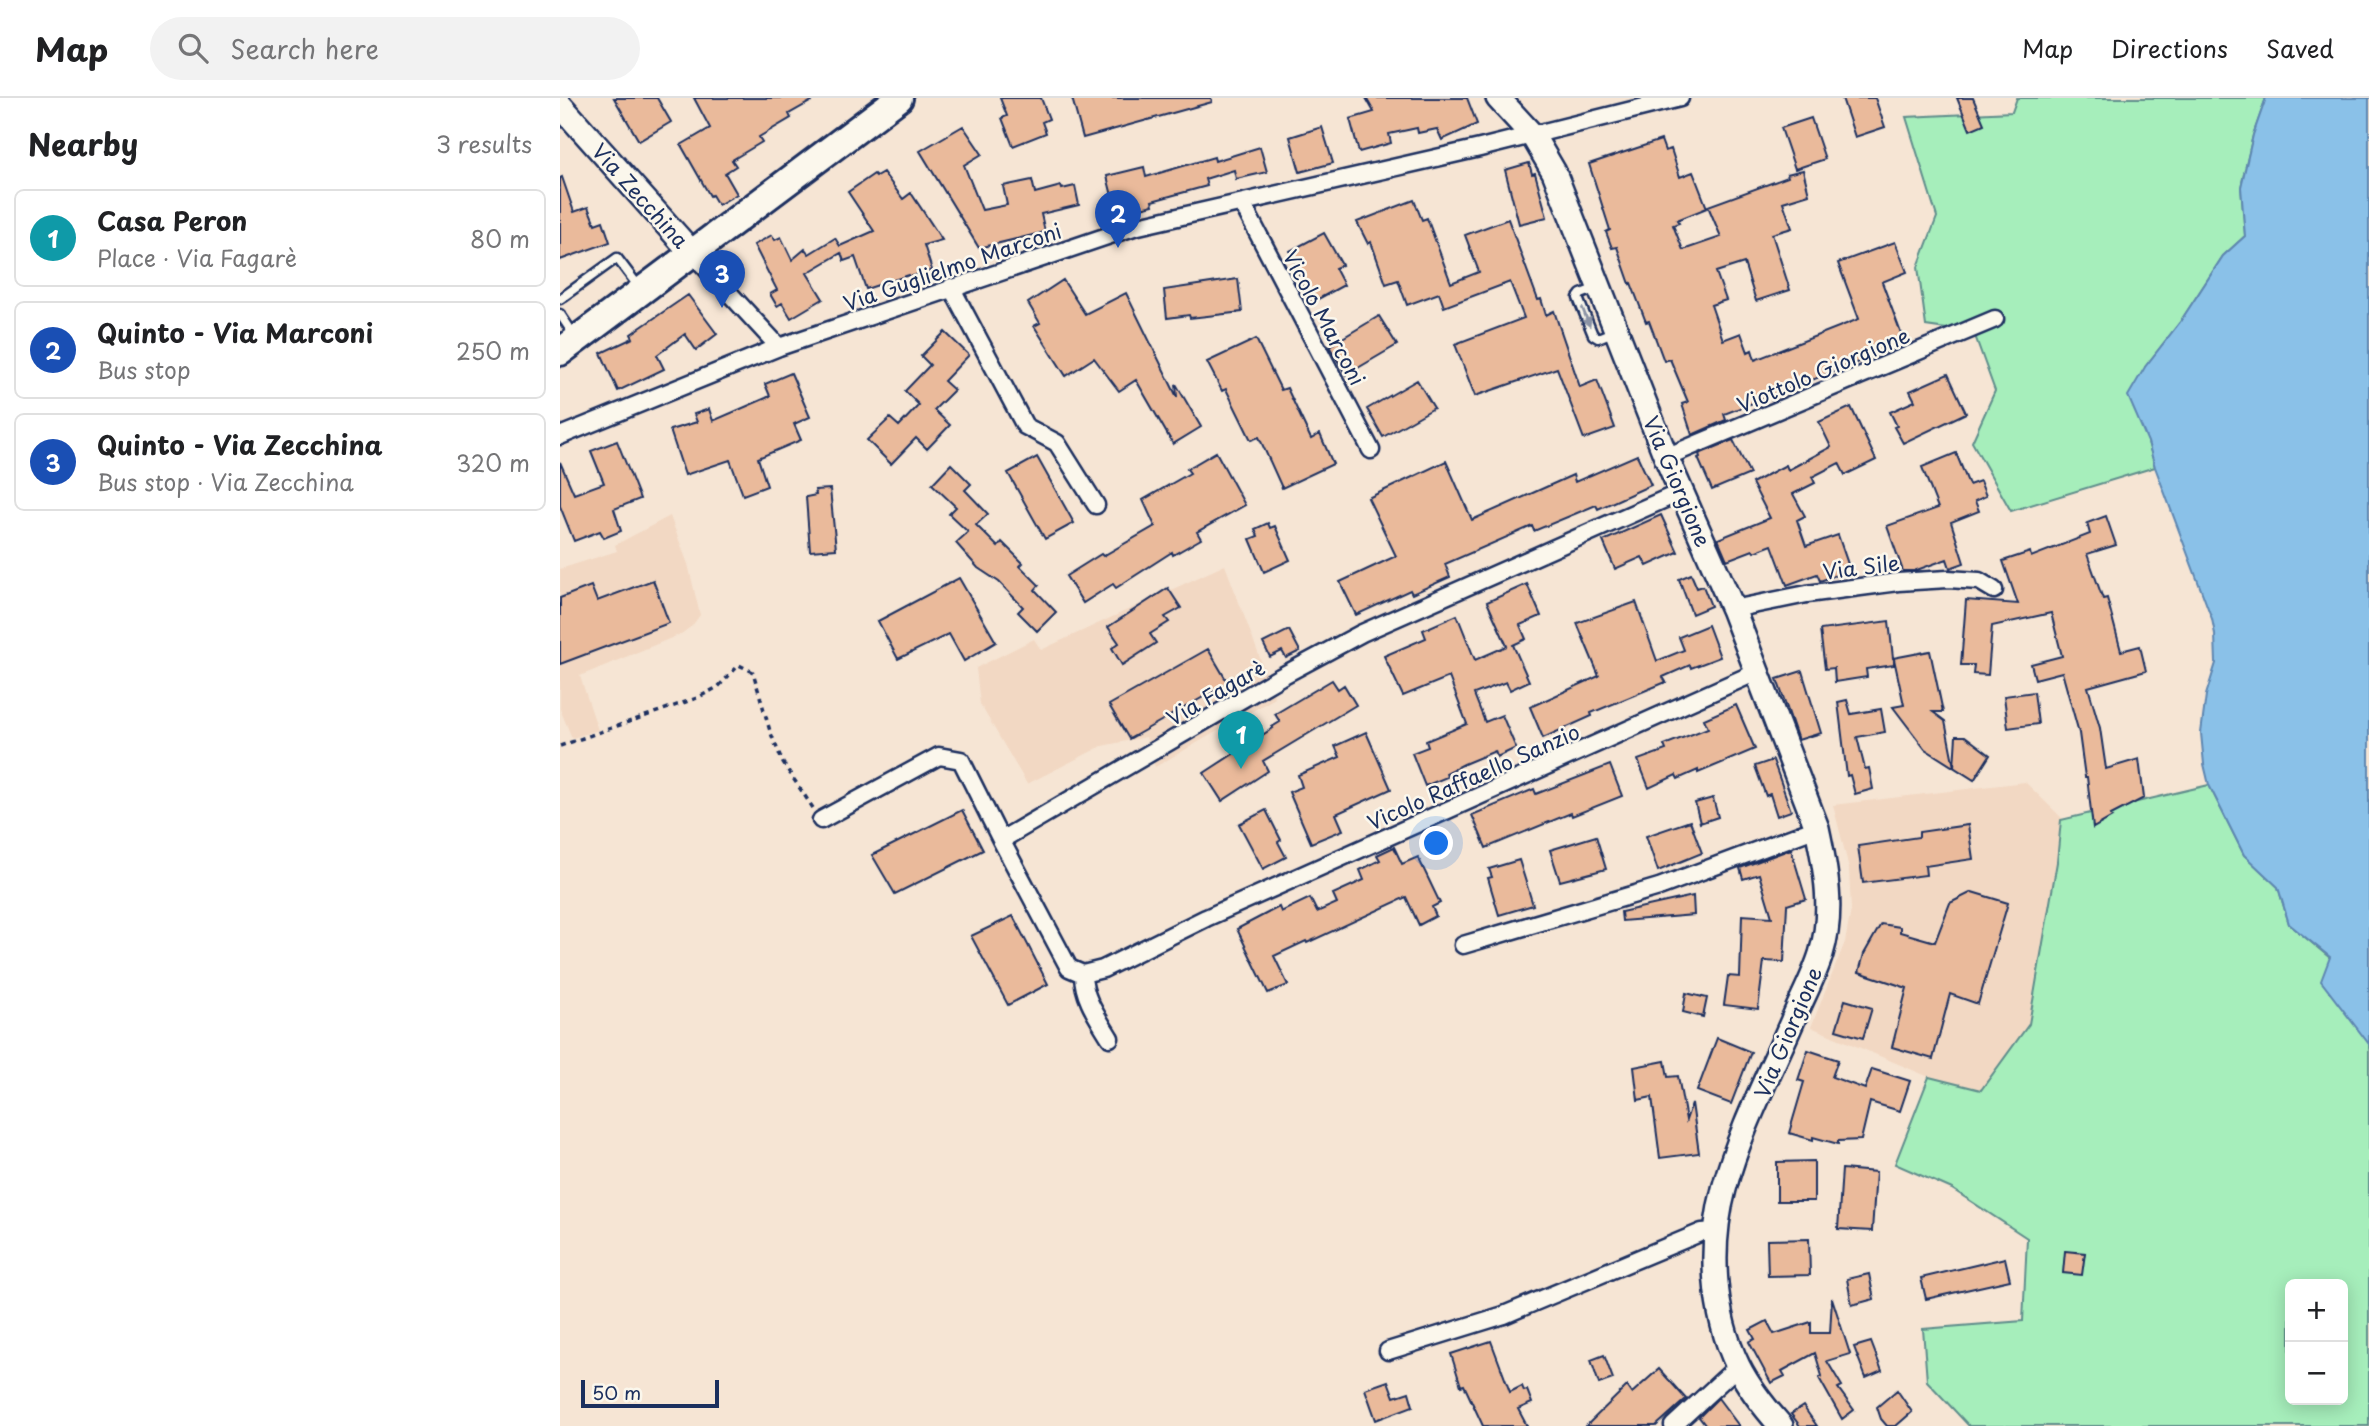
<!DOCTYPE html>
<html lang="en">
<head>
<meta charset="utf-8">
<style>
	body { margin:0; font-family:"Playpen Sans",sans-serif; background:#f2f2f2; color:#202124 }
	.controls { position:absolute; right:21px; bottom:21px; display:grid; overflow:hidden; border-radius:10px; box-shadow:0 4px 18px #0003 }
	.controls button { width:63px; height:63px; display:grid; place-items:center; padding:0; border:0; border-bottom:2px solid #e0e0e0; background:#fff; color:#202124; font:35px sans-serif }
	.scale { position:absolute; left:21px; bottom:18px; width:138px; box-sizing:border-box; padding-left:7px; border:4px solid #1b2f5e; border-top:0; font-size:19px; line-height:24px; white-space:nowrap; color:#1b2f5e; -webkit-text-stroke:5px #fbf7ec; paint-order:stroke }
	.you { position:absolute; left:877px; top:746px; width:24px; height:24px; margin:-18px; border:5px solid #fff; border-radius:50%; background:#1a73e8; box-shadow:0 0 0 10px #1a73e833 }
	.badge { display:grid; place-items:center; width:46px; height:46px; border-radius:50%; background:#b45309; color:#fff; font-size:23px; font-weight:700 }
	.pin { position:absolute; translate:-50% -58px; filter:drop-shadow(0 2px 4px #0008) }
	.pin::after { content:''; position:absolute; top:37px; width:24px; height:21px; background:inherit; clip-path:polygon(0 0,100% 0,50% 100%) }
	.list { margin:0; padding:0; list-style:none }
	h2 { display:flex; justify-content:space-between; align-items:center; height:91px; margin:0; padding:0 28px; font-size:30px }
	h2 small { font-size:23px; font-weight:400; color:#757577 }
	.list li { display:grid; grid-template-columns:46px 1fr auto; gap:21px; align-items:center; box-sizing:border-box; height:98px; margin:0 14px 14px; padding:0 14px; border:2px solid #e0e0e0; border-radius:10px }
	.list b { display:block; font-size:26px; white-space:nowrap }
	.list p { margin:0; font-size:23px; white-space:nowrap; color:#757577 }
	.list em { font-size:23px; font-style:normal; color:#757577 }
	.icon { flex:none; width:38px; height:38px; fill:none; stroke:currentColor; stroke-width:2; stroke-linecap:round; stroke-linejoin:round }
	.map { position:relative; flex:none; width:1809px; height:1328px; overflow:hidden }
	header { display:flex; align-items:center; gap:42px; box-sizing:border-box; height:98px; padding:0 35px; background:#fff; border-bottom:2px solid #e0e0e0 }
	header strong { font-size:33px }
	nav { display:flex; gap:38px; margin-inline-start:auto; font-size:24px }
	.search { width:490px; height:63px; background:#f2f2f2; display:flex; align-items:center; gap:18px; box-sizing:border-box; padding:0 24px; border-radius:38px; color:#757577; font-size:26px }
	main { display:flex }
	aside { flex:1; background:#fff }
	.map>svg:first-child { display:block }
	.built { fill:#f2d8c3 }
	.green { fill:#a6eebb; stroke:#608e8c; stroke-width:2; fill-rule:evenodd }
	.water { fill:#8ac1e8; stroke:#5e87b1; stroke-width:2 }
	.building { fill:#eaba9b; stroke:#1b2f5e; stroke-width:2 }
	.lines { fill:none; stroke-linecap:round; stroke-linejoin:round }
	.lane-casing { stroke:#1b2f5e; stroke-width:13 }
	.street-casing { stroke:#1b2f5e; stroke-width:21 }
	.secondary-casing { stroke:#1b2f5e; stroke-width:28 }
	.primary-casing { stroke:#1b2f5e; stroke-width:32 }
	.path { stroke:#1b2f5e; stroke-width:3.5; stroke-dasharray:5 5; stroke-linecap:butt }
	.lane { stroke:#fbf7ec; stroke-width:8 }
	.street { stroke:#fbf7ec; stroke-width:16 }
	.secondary { stroke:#fbf7ec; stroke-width:23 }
	.primary { stroke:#fbf7ec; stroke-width:26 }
	.oneway { fill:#8b93a5 }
	.labels { text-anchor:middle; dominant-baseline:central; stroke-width:5; stroke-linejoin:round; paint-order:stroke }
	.street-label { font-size:21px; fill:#1b2f5e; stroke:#fbf7ec }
</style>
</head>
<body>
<header>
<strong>Map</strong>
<div class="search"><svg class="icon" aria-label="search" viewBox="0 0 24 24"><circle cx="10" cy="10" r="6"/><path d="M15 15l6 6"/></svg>Search here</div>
<nav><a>Map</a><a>Directions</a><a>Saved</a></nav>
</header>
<main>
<aside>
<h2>Nearby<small>3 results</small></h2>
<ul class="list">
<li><span class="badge" style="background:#0f9aa8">1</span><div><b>Casa Peron</b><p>Place · Via Fagarè</p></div><em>80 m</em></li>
<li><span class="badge" style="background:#1a4fb4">2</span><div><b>Quinto - Via Marconi</b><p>Bus stop</p></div><em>250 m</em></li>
<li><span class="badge" style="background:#1a4fb4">3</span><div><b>Quinto - Via Zecchina</b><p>Bus stop · Via Zecchina</p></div><em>320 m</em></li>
</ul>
</aside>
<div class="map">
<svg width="1809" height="1328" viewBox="0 0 1809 1328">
	<rect width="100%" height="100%" fill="#f6e5d4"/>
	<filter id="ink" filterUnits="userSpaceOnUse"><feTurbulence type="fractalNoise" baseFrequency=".0143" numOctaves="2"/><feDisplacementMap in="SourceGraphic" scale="14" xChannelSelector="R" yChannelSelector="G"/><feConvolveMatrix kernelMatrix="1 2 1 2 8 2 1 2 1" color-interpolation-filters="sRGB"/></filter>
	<g filter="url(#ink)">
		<path class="built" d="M110,418l18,48 12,51 -8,11 -11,8 -101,42 18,54 -26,8 -12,-29v-140l57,-18 -2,-6z
			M665,467l50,133 -120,69 -9,-30 -44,9 -75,38 -47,-80 -4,-36 58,-29 7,11z
			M1465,684l38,37 -2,1 -4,42 -28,162 -48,66 -52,-13 -118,-50 34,-85 6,-32 -2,-42 -16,-63z"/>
		<path class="green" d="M1457,0h249l-13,37 -12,52 4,49 -22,20 -43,66 -35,45 3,75 7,25 -144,44 -39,-69 23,-51 -21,-58 -48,-7 -8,-59 19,-50 -31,-100 106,-5z
			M1649,687l35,70 34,32 11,37 41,34 39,86v382h-400l-42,-45 -4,-52 100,-8 4,-83 -75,-49 -57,-25 34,-87 52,13 48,-66 28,-162 4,-42zM1730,1186h53v116h-53z"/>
		<path class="water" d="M1706,0h103v946l-48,-63 9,-24 -41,-33 -11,-37 -34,-32 -35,-70 -5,-21 -3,-31 5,-38 10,-32 -1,-29 -3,-15 -57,-152 -7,-25 -20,-46 17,-29 35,-45 43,-66 22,-20 -4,-49 12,-52z"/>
		<path class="building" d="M54,0h43l14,24 -32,19z
			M134,0h123l-28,16 2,4 -32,19 3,5 -30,18 4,6 -11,7 12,21 -19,11 -6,-10 -2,1 -29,-51 29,-17z
			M440,0h41l8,21 -7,3 4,11 -33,13 -11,-28 5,-2z
			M512,0h139l1,4 -129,36z
			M806,0h101l10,26 -35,16 -5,-11 -19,4 -1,-5 -28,6 2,9 -32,9 -9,-33 24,-7z
			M1282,0h33l10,29 -30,10z
			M1397,0h16l11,26 -14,6z
			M1251,20l14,41 -30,10 -14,-41z
			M403,28l19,28 -18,11 18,45 25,-5 -4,-19 29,-6 3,13 26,-7 1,3 13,-3 4,19 -38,9 4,18 -66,16 -59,-97z
			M762,29l11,36 -33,9 -10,-35z
			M1101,42l4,11 6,-2 9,28 13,-5 14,36 -30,12 2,3 -6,2 10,25 38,-13 -13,-31 80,-29 -1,-3 16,-4 6,24 -26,8 9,26 -20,6 18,56 -34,11 -12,-38 -28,9 10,28 -15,5 12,35 18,-7 7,19 4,-2 3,10 104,-41 -21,-56 57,-21 12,30 -25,10 23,62 -181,70 2,6 -34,15 -10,-31 6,-2 -18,-43 -6,2 -15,-40 -3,1 -15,-39 -1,1 -13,-37 -5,1 -6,-16 4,-2 -21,-66z
			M700,49l7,25 -31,7 -2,-9 -29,9 2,7 -55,15 1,4 -33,8 -5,-18 -3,1 -5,-20 37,-9 2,10 68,-20 1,4z
			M969,65l3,11 3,-1 12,44 -28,7 -14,-54z
			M323,74l20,27 8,-6 31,47 -18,5 8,25 -22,7 -1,-2 -43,14 -11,-32 -11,4 -3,-8 -34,20 16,26 -32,19 -9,-15 -5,3 -7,-12 7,-4 -23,-45 18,-10 3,5 6,-3 11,23 13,-11 4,5 26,-16 5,8 34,-15 -26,-39 26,-18 2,2z
			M2,79l12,35 14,-5 7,17 8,-3 7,21 -50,18v-82z
			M854,102l8,20 5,-2 24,65 28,-11 -14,-37 43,-16 30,81 3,-1 5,16 8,-4 26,76 17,-7 18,48 -31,11 -27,-71 -82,28 -20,-52 69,-26 -14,-36 -66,25 -5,-14 -32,12 -9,-25 -12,4 -15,-42 -3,2 -11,-22z
			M764,135l18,32 -7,3 9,17 -33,18 -12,-24 1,-9 -10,-19z
			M678,181l4,33 -52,6 -1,-3 -22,3 -3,-28z
			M503,182l22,34 41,-21 51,104 -1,-13 25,43 -28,17 -37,-64 -17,11 -25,-33 -28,18 -32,-50 6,-3 -12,-20z
			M128,197l29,39 -21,16 -11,-16 -28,21 7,14 -46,22 -17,-38 32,-15 -2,-4z
			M819,218l18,29 -51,30 -17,-29z
			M385,234l24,23 -25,26 10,9 -20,20 16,15 -23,24 -11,-11 -25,26 -24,-24 23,-22 9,8 20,-21 -14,-14 25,-26 -9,-9z
			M696,241l25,51 6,-2 24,51 9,-5 13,30 -51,24 -23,-51 -8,3 -25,-51 -4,2 -15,-29z
			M231,275l19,44 -16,7 7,16 -43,18 9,28 -24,9 -13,-35 -45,15 -15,-45 27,-8 -3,-8 15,-5 4,12 53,-23 4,-2 -5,-12z
			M1388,276l18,39 -63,30 -9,-16 3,-1 -7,-14 25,-11 -5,-10z
			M857,282l17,28 -51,29 -16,-28z
			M1291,309l25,53 -31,15 -6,-12 -27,14 3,6 -22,11 12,22 -8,4 9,26 32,-11 12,35 -30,11 -3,-7 -30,11 -15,-40 -18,7 -1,-2 -26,10 -9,-21 52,-21 -18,-35 34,-18 2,5 43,-23 -12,-25z
			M1173,342l17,34 -38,16 -14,-32 2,-1 -1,-3z
			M57,343l23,58 -26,10 7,22 -17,7 -4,-7 -26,10 -14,-35v-44l14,32 30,-11 -13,-32z
			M656,354l29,53 -48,27 4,7 -28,16 -1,-3 -56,36 -3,-4 -30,19 -17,-27 35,-22 2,2 52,-30 -12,-26 47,-27 -3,-4z
			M1396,355l13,32 11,-4 6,15 -11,5 4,10 -28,11 13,41 -14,5 -3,-9 -33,12h-11l-16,-45 51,-18 -16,-41z
			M1077,357l14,30 -53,24 -2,-4 -62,26 -2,-5 -87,38 5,13 -38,17 -2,-4 -54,25 -16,-33 56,-26 -28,-58 78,-37 26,59 101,-45 2,7z
			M477,359l37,66 -29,16 -37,-66z
			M391,366l20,20 -6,6 23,24 -12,11 22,22 4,-5 21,21 -3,3 19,19 -4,5 21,22 -19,19 -19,-19 5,-5 -24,-25 -21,-14 -22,-25 12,-11 -19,-18 7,-7 -24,-23z
			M270,391l6,60 -26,2 -4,-54 10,-2 -1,-5z
			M1101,417l17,37 -31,14 -5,-9 -27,12 -12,-28z
			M1546,418l10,29 -29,9 16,45 4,-1 14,53 19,-5 6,25 -58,16 12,41 6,41 33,-10 5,39 -33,17 1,2 -19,11 -6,-51h-2l-6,-44 -17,-61 -27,7 -4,-15 31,-8 -11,-43 -59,13 -4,49 -15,-1 1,-9h-13l5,-65 52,4 -15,-43 27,-9 1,5 59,-23 -3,-11z
			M708,425l2,5 5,-2 15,34 -26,12 -14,-33 8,-3 -3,-7z
			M1131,476l6,14 6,-2 8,20 -19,8 -13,-35z
			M399,480l37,64 -32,19 -15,-27 -51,25 -20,-38z
			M93,482l16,43 -109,41v-66l31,-12 6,15z
			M967,486l14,32 -21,9 6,14 -13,6 16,36 -19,9 -4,-8 -32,12 11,28 17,-7 14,33 -19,9 -2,-6 -31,13 -18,9 1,4 -22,9 -13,-33 16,-6 -2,-6 41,-17 -18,-47 -46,19 -19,-40 42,-18 -3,-8 34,-15 18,45 32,-14 -20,-44z
			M608,490l13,20 -16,9 4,5 -19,12 6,9 -34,22 -10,-17 7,-5 -11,-16z
			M1076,504l21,59 27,-11 -5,-13 29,-12 12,32 -29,11 -1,-3 -27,12 3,5 -75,31 1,3 -49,22 -13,-31 69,-31 -22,-53z
			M1329,523l4,37 37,-7 13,61h-10l12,9 9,46 2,-31h9l25,19 -16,25 -49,-31 -32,-42 11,-2 -10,-46v6l-28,4 1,8 -32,5 -1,-14 -9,1 -5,-39z
			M729,532l11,21 -14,7 -4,-7 -12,6 -7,-14z
			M648,551l20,34 -99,56 -20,-34z
			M1242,573l19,62 -23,7 -21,-61z
			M772,582l6,9 6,-4 12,20 -93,56 5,10 -46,30 -18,-28 69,-45 -1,-1 8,-5 -5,-8z
			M1474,594l4,32 -30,4 -4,-32z
			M1287,602l4,14 30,-5 4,23 -28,5 8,32 4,-1 4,21 -18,5 -5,-19 -3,1 -9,-74z
			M1176,607l19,44 -57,24v-3l-20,9 -2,-4 -27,13 -11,-28 28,-10 -2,-5 44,-17 -4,-9z
			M806,634l25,57 -55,25 7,16 -32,13 -22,-51 13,-5 -4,-12 42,-18 -5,-11z
			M1213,662l18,51 -14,5 -7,-22 -4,2 -11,-30z
			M1050,667l12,31 -50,20 -1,-3 -85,35 -14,-33 62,-26 2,5z
			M1153,700l5,19 -18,6 -5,-20z
			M402,712l21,40 -88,44 -23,-39z
			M706,712l15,30 -3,2 8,15 -23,12 -24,-45z
			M1130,723l12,32 -44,18 -12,-35z
			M1408,727l5,34 -48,7 1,9 -63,8 -5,-37 61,-9v-5z
			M1036,738l10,33 -46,12 -10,-31z
			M834,749l8,17 16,-7 22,46 -8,4 4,9 -17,9 -13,-28 -99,46 -1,-2 -32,15 14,29 -20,8 -31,-64 42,-22 2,5 29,-14 7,14 20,-9 -4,-9 31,-14 -4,-10 20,-10 -3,-5z
			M1231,751l15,50 -19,6 -3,57 -20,-1 -6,48 -34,-4 4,-29 12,1 2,-62 30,2 -13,-43 -16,5 -3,-11z
			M959,762l14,45 -34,10 -11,-37 4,-1 -3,-8z
			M1412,794l36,11 -30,101 -28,-10 -17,65 -41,-12 15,-59 -48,-16 5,-18 17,-30 19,3v5l35,10 15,-39z
			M1133,798l1,19 -72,6 -1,-9z
			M453,818l35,68 -40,21 -37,-69z
			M1126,895l21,5 -4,19 -20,-5z
			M1285,902l27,8 -9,30 -27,-8z
			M1157,940l34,14 -20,52 -34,-13z
			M1248,952l30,10 -6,17 33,12 7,-20 38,12 -10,30 -30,-9 -9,38 -23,1v3l-25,-7v3l-24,-7 15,-51 -6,-2z
			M1105,963l3,16 10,-1 8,44 6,-17 7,50 -39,5 -8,-61 -14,3 -4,-33z
			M1254,1063v40h-37v-39z
			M1282,1071l34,3 -4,59 -34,-2z
			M1249,1141l1,36 -42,1 -1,-36z
			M1505,1153l20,2 -3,22 -19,-2z
			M1445,1160l5,22 -84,19 -5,-21z
			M1309,1176l5,25 -22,6 -5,-26z
			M1272,1200l18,56 -23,7 15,25 -4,2 16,22 -12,9 -23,-41 3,-2 -7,-23 -33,18 3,5 -14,7 -22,-41 6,-3 -5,-9 17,-9 7,13 37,-12v11h19z
			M931,1243l19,51 12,-6 2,5 3,-1 5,13 -14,6 9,17h-44l-19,-41 -3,1 -10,-32z
			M1311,1244l11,29 -16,7 -12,-31z
			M1044,1257l9,24 -14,5 -8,-24z
			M1099,1271l27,30 -30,27h-70l41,-40 5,7z
			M828,1283l6,16 15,-5 4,14 -37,14 -11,-31z
			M1337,1292l15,22 -16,14h-9l-6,-7 -4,-12z
			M1158,1300l21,28h-33l-7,-9z
			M1243,1308l14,20h-17l-9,-12z"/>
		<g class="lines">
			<g class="lane-casing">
				<path id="lane" d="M1037,190l-16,6 -3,4 15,37 5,3 17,-7
					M0,201l57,-41 22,29
					M0,216l14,21"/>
			</g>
			<g class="street-casing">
				<path id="street" d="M682,105l129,247
					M133,156l86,93
					M391,189l74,139 32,17 39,62
					M0,338l219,-89 355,-120 346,-79 200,-50
					M1106,359l329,-138
					M1173,511l74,-15 91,-12 50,-3 31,2 15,9
					M261,722l118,-64 22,4 40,80 279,-163 82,-44 319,-141
					M441,742l68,128 14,6 20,-5 103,-51 551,-246
					M903,847l196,-58 158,-59
					M523,876c0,24 15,44 27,64
					M828,1253l116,-36 198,-83 14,-1
					M1113,1328l65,-60"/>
			</g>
			<g class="secondary-casing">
				<path id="secondary" d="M938,0l35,38 21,36 112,285 67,152 84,219c9,41 17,85 4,126 -7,23 -20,46 -29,68 -24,55 -53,110 -68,167 -15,56 -12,124 14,177 11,22 27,42 43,60
					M0,7l133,149"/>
			</g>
			<g class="primary-casing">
				<path id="primary" d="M0,254l339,-254"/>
			</g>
			<path class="path" d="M0,648l137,-48 21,-11 21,-22 14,7 17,59 13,32 30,45"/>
			<use href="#lane" class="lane"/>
			<use href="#street" class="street"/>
			<use href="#secondary" class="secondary"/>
			<use href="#primary" class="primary"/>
		</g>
		<defs><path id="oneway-solid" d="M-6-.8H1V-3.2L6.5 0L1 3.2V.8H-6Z" transform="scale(1.75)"/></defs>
		<use class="oneway" href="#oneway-solid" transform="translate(1026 219) rotate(68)"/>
	</g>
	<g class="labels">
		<g class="street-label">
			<text transform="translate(81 97) rotate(48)">Via Zecchina</text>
			<text transform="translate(392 168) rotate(-19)">Via Guglielmo Marconi</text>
			<text transform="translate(765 219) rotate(62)">Vicolo Marconi</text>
			<text transform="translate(1263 271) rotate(-23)">Viottolo Giorgione</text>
			<text transform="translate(1118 383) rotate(67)">Via Giorgione</text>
			<text transform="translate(1301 468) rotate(-7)">Via Sile</text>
			<text transform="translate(655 594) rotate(-30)">Via Fagarè</text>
			<text transform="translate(913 678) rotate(-24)">Vicolo Raffaello Sanzio</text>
			<text transform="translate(1227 934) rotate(-67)">Via Giorgione</text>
		</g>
	</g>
</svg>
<div class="controls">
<button>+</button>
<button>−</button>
</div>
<div class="scale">50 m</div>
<div class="you"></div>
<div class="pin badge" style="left:681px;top:671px;background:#0f9aa8">1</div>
<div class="pin badge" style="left:558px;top:150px;background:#1a4fb4">2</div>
<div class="pin badge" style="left:162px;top:210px;background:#1a4fb4">3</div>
</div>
</main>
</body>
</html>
